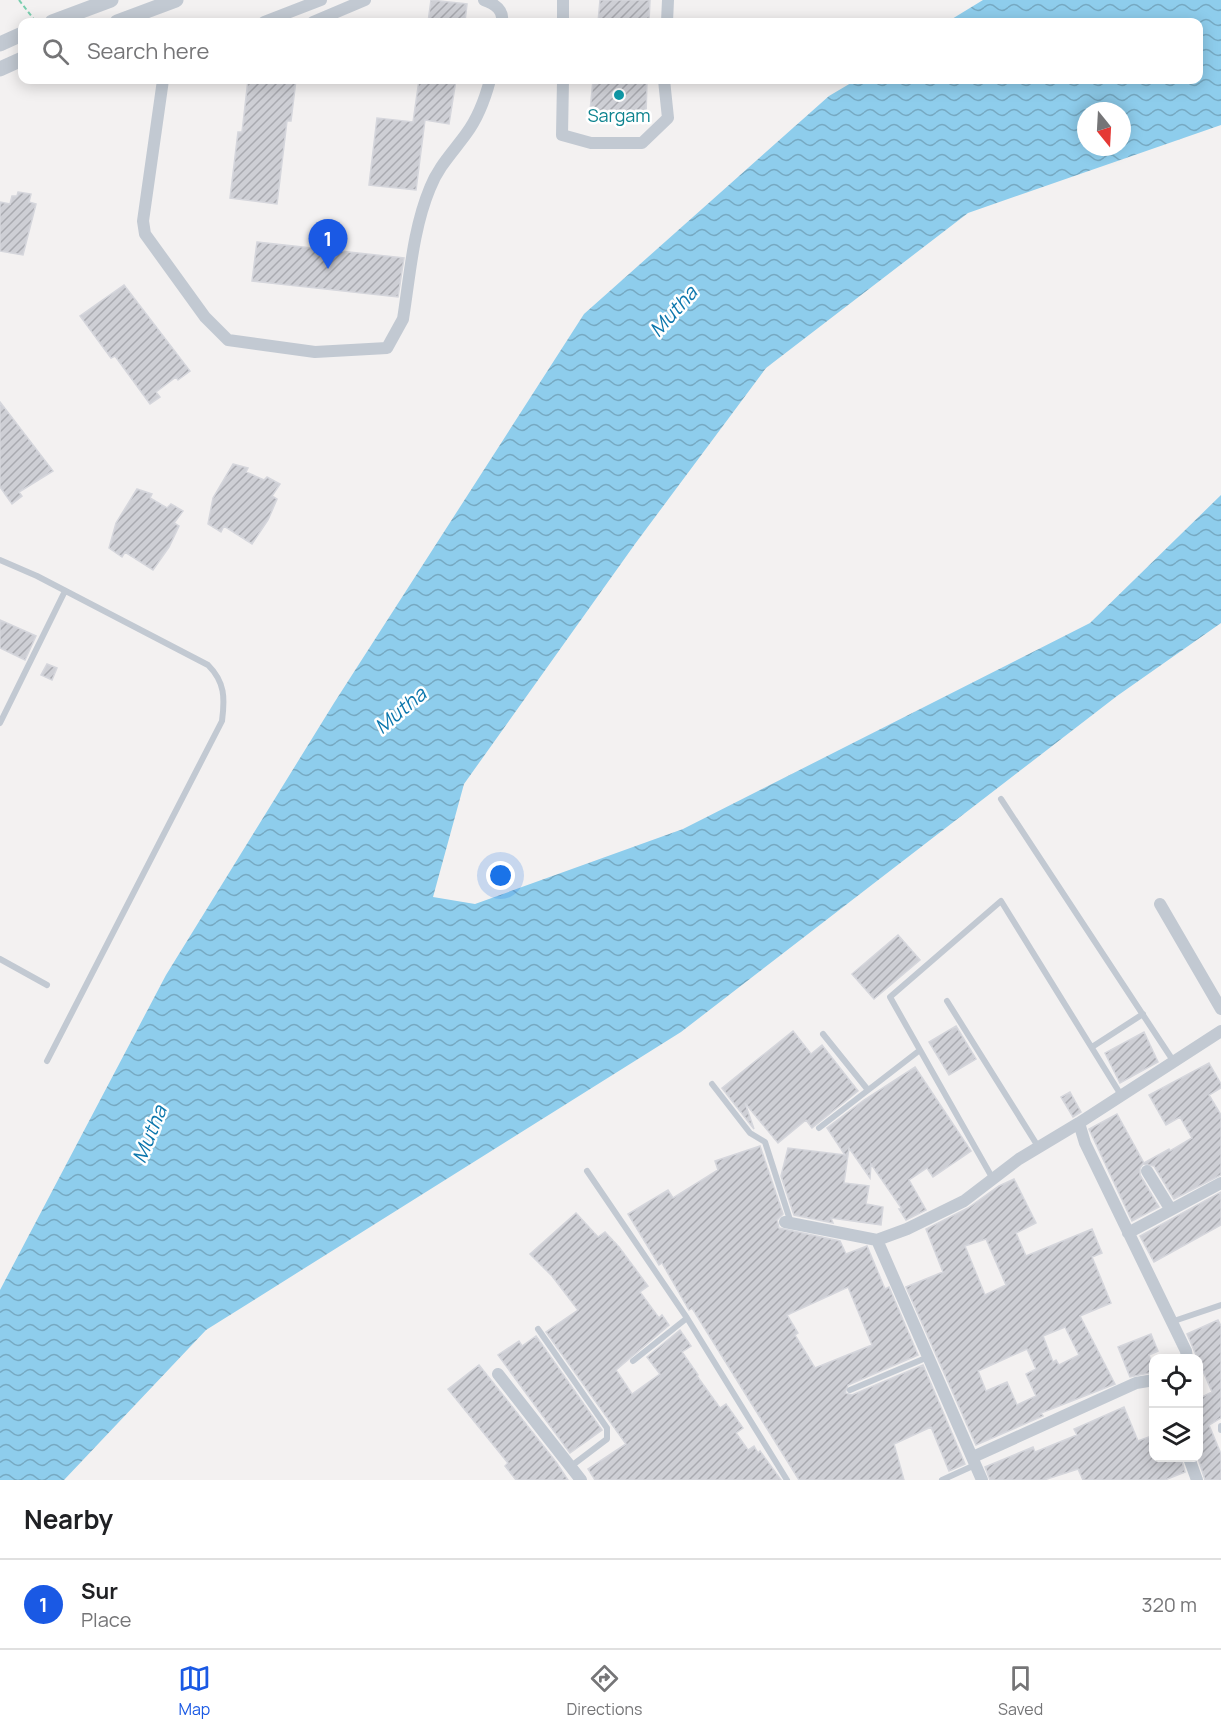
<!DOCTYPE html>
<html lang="en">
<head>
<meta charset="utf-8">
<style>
	body { margin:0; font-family:Manrope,sans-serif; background:#f6f6f6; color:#202124 }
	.controls { position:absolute; right:18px; bottom:18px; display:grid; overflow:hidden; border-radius:12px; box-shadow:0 3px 15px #0003 }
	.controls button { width:54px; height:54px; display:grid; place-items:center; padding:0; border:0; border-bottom:2px solid #e0e0e0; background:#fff; color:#202124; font:30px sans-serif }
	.compass { position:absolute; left:1077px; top:102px; width:54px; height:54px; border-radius:50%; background:#fff; box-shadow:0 3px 15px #0003; rotate:162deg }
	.you { position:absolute; left:501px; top:876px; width:21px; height:21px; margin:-15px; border:4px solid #fff; border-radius:50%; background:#1a73e8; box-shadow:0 0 0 9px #1a73e833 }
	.badge { display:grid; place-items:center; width:39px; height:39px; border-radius:50%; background:#1a59e4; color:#fff; font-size:20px; font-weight:700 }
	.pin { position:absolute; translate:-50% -50px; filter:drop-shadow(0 2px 3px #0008) }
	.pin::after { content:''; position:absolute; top:32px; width:21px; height:18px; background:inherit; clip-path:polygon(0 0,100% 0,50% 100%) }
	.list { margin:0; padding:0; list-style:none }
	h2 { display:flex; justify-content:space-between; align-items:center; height:78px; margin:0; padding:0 24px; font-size:26px }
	h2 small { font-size:20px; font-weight:400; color:#757577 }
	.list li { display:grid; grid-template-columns:39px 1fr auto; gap:18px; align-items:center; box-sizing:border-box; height:90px; padding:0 24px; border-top:2px solid #e0e0e0 }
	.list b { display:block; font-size:22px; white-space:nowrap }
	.list p { margin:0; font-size:20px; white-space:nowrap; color:#757577 }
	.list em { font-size:20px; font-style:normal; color:#757577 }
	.icon { flex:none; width:33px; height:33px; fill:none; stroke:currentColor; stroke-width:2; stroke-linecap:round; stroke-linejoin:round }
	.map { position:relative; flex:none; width:1221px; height:1480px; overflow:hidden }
	.search { position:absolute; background:#fff; box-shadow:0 3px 15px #0003; left:18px; right:18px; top:18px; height:66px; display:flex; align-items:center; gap:15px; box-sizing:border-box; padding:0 21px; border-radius:12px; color:#757577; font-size:22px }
	.sheet { height:168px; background:#fff }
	nav { display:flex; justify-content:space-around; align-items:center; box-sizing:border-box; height:84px; border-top:2px solid #e0e0e0; background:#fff; font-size:16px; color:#757577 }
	nav a { display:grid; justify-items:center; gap:3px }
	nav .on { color:#1a59e4 }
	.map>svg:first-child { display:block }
	.water { fill:url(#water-waves); fill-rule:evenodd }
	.building { fill:url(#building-hatch); stroke:#d5d6dc; stroke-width:1.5; fill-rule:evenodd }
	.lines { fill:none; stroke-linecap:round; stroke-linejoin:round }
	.path { stroke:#78ceae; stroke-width:2; stroke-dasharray:4.5 3; stroke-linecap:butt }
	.service { stroke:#c2c9d2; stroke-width:6 }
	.minor { stroke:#c2c9d2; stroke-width:12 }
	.tertiary { stroke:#c2c9d2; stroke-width:15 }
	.culture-dot { fill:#0f9aa8; stroke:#fff; stroke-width:2 }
	.labels { text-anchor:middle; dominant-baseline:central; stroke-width:5; stroke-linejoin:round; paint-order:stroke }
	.culture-label { font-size:18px; fill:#0d838f; stroke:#fff }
	.water-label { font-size:20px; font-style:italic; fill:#0d77ad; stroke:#fff }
</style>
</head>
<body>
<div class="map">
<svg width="1221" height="1480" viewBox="0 0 1221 1480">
	<defs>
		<pattern id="water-waves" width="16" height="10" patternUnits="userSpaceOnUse" patternTransform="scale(1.5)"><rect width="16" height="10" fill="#8ecdec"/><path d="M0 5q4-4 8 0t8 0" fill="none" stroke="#76a9c2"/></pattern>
		<pattern id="building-hatch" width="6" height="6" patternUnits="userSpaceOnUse" patternTransform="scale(1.5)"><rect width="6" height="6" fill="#cecfd5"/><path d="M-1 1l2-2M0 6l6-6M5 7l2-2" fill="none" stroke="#a9aab0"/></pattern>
	</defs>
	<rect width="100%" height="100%" fill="#f3f1f1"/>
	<path class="water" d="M983,0h238v125l-253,88 -202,155 -131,176 -171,240 -31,113 42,7 208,-75 407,-206 131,-128v128l-104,73 -436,336 -475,298 -142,150h-64v-190l166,-315 168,-272 250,-389 245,-218 27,-16h342v-58h-251zM1086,111h36v36h-36z"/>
	<path class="building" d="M431,0l36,4 -2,18h-37z
		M600,0h50l-1,22h-51z
		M248,80h48l-5,41h-4l-10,83 -47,-6 8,-66h4z
		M419,80h37l-7,44 -24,-4 -9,70 -47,-5 8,-67 36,4z
		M593,80h54l-1,36 -56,-5z
		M18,192l13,2 -2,8 7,2 -13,51 -23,-4v-49l10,2 2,-8h5z
		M257,242l147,16 -6,39 -146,-16z
		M124,285l66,86 -12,9 -2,-3 -20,15 4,5 -10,7 -35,-48 -4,2 -31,-42z
		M0,402l53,69 -34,21 3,4 -10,8 -12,-17z
		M233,464l15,4 -2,4 18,8 3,-3 13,7 -8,12 5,3 -9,21 -16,24 -28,-18 -3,6 -13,-8 5,-26z
		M137,489l15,5 -2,4 17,10 4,-4 12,7 -9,12 5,3 -10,21 -16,23 -28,-18 -3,5 -13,-9 7,-25z
		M0,620l36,16 -11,24 -25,-12z
		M47,664l10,4 -5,12 -11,-5z
		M898,935l22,25 -46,39 -22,-25z
		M956,1026l20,33 -27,16 -20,-33z
		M793,1031l18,23 11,-9 36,46 -46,37 -6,-8 -28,23 -33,-40 9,26 -32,-41z
		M1144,1032l14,30 -38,21 -15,-30z
		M1209,1063l12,21v4l-12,7 12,20v60l-47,24 -20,-33 -11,-2 -3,4v7l19,32 -27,14 -43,-92 28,-15 27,49 25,-14 1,2 22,-13 -12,-21 -14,8 -17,-30z
		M915,1067l56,84 -38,26 -6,-9 -18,12 17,30 -20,10 -7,-11h3l-31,-45 -1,14 -21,-30 -5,35 25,3 -3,18 17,3 -2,18 -50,-7 2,5 -39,-8 -13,-39 7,-28 57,7 -18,-27 37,-28z
		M1070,1092l11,20 -8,5 -12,-20z
		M760,1146l23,68 -6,6 2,8 61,13 6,13 21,-8 18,43 4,-2 29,68 -70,30 -3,8 7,2 71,-30 42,99 -16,7 -18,-44 -37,17 10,36h-105l-107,-172 -3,2 -27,-47 -3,2 -31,-51 40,-24 5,8 45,-28 -3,-9zM848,1287l24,58 -57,23 -20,-33 3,-2 -11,-18z
		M1014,1179l22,44 -20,10 10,23 66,-27 10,24 -10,4 19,46 -31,13 35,68 -74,29 2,3 -67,29 -70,-158 37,-15 -17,-43 42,-21 31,-22zM986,1239l20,46 -21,10 -20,-49zM1065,1327l14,28 -20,10 -3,-5 -3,2 -10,-26zM1027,1349l9,20 -10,5 10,22 -19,9 -10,-23 -21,9 -8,-20z
		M1221,1192v33l-67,37 -14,-26z
		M576,1213l22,24 7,-5 14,15 29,39 -8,6 19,26 3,-3 7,10 -53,45 16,24 28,-20 -13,-17 33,-27 11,16 -9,6 16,23 -1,1 23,32 6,-4 17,24 -7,5 12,17 6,-4 4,7 2,-2 21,29h-186l-7,-11 38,-25 -80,-112 32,-22 -26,-34 -22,-22z
		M1218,1320l3,6v92l-12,7 12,29v26h-16l-7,-22v-59l14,-7 -25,-58z
		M1151,1334l7,17 -9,4 5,17 -24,5 -12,-30z
		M536,1336l66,94 -32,23 -72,-98 21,-14 3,5z
		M479,1365l77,97 12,18h-52l-11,-14 3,-3 -60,-74z
		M1124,1407l14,34 16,-6v23h27l4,14 -20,8h-82l-5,-11 -34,11h-54l-5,-13 48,-20 2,5 42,-17 -3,-6z"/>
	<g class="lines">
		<path class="path" d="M19,0l17,22"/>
		<path class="service" d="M0,560l37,16 171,89c17,17 17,33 14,56l-175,340
			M0,723l65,-132
			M1001,799l173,263
			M0,959l47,26
			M947,1001l92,147
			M823,1034l45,56
			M1092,1047l51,-33
			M712,1084l38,49 15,9 26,81
			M819,1128l101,-78
			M587,1171l100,147 100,162
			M993,1179l-103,-182 111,-96 120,194
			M1171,1322l50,-17
			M538,1329l69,99v11l-37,28
			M633,1361l54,-43
			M850,1390l78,-33
			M1221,1426v4
			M942,1480l33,-15"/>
		<path class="minor" d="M484,0c11,4 20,10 18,22
			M563,0v22
			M264,22l57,-22
			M313,22l52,-22
			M667,22l1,-22
			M163,80l-20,141 2,13 60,83 23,23 87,12 72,-4 16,-29c7,-44 10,-90 27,-131 8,-21 23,-36 36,-54 12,-16 19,-35 24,-54
			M563,80l-1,55 29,8h51l26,-25 -4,-38
			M1160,904l61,105
			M1079,1123l142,-92
			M1147,1171l24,39
			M785,1222l92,18 105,240
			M1128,1233l93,-50
			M877,1240l30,-11 57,-28 55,-42 60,-36 6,20 101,208 1,7
			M498,1374l83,106
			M973,1457l163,-74 18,-3
			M1189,1458l8,22"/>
		<path class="tertiary" d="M52,22l59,-22
			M117,22l59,-22
			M0,44l22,-10
			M0,69l22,-10"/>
	</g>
	<circle class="culture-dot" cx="619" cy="95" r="6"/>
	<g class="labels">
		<g class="culture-label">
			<text x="619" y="115">Sargam</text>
		</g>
		<g class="water-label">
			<text transform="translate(673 311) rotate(-48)">Mutha</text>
			<text transform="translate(400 710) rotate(-40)">Mutha</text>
			<text transform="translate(149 1134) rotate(-68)">Mutha</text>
		</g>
	</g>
</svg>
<div class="controls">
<button><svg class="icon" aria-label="locate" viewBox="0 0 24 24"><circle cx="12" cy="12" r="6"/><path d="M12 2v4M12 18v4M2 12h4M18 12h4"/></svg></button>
<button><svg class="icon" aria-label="layers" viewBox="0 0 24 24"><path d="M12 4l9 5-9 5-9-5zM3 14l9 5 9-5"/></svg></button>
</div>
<svg class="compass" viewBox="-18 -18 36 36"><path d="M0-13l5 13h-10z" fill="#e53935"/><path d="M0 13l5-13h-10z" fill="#757577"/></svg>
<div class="you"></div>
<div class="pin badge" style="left:328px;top:269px">1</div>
<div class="search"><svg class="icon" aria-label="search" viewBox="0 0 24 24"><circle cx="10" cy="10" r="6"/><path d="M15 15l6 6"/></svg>Search here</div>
</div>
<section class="sheet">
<h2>Nearby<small></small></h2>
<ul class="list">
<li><span class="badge">1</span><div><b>Sur</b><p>Place</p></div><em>320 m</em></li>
</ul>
</section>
<nav>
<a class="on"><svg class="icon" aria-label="map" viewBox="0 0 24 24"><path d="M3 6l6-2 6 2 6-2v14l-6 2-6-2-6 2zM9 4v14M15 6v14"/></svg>Map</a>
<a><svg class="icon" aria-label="directions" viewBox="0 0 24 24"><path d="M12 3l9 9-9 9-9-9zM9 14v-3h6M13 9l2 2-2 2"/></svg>Directions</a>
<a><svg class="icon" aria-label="saved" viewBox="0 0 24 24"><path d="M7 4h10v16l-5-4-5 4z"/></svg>Saved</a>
</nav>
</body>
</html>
